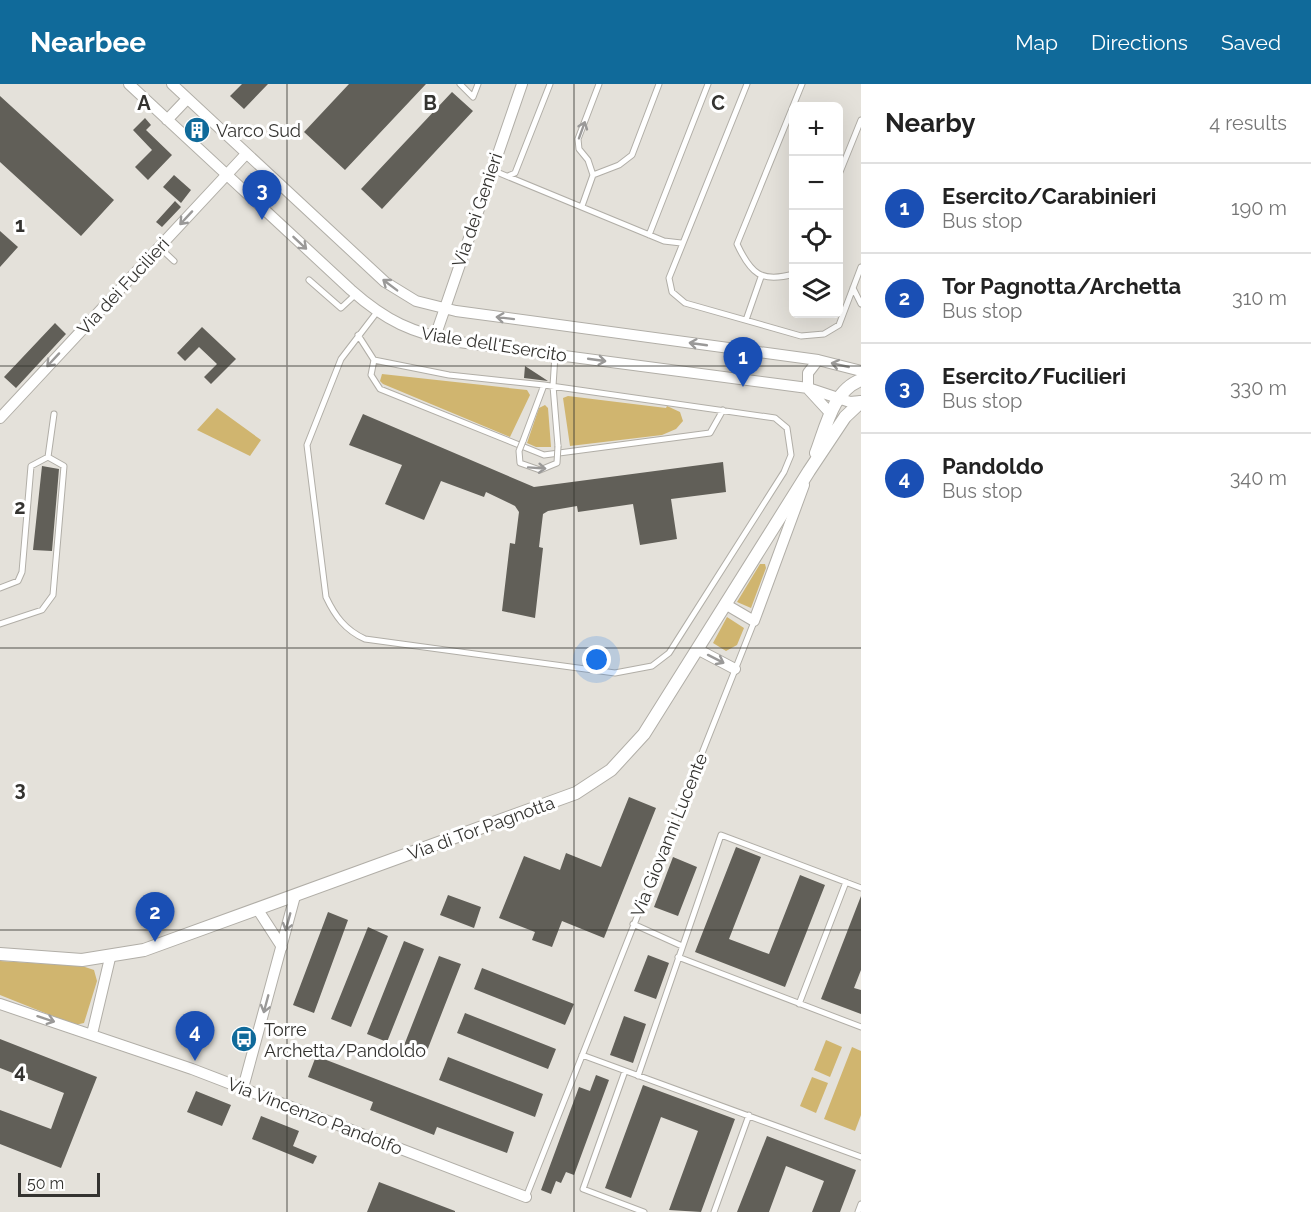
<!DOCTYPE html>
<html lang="en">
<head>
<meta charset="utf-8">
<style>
	body { margin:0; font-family:Raleway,sans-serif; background:#f6f6f6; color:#222 }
	.controls { position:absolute; right:18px; top:18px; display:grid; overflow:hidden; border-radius:9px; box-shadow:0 6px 24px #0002 }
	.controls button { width:54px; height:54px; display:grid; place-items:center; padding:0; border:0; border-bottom:2px solid #e0e0e0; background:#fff; color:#222; font:30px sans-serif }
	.scale { position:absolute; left:18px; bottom:15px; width:82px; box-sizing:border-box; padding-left:6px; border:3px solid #343330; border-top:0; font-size:16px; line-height:21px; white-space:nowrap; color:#343330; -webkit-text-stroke:4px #fff; paint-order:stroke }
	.you { position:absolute; left:597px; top:576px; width:21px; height:21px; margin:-15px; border:4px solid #fff; border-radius:50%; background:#1a73e8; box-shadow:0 0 0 9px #1a73e833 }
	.badge { display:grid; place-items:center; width:39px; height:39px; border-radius:50%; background:#106a9a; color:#fff; font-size:20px; font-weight:700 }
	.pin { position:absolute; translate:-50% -50px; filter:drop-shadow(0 2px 3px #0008) }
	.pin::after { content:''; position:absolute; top:32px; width:21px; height:18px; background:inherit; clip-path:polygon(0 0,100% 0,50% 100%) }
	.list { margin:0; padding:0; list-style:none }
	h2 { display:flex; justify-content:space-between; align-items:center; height:78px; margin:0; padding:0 24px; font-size:26px }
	h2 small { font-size:20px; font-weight:400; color:#767676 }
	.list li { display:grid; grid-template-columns:39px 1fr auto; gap:18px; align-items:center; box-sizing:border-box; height:90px; padding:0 24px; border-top:2px solid #e0e0e0 }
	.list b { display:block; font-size:22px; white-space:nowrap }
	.list p { margin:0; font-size:20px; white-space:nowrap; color:#767676 }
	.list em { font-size:20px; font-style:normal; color:#767676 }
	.icon { flex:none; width:33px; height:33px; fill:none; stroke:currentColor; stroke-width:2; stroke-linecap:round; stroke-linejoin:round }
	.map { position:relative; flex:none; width:861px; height:1128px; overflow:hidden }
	header { display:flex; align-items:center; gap:36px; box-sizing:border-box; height:84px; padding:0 30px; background:#106a9a; color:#fff }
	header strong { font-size:28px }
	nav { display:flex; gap:33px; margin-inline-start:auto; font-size:21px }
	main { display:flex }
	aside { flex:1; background:#fff }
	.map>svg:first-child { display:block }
	.green { fill:#d0b56f }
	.building { fill:#615f58 }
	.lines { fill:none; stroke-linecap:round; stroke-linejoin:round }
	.service-casing { stroke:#b1aea7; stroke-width:7 }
	.minor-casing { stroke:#b1aea7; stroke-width:12 }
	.tertiary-casing { stroke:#b1aea7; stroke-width:14 }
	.service { stroke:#fff; stroke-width:5 }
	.minor { stroke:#fff; stroke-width:10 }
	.tertiary { stroke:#fff; stroke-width:12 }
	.service-bridge-casing { stroke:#b1aea7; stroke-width:7; stroke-linecap:butt }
	.service-bridge { stroke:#fff; stroke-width:5 }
	.oneway { stroke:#9a9998 }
	.grid { fill:none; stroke:#343330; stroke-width:1.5; stroke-opacity:0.55 }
	.labels { text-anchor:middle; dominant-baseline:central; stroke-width:6; stroke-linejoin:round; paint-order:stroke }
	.poi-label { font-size:18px; fill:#343330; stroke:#fff; text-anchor:start }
	.street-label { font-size:18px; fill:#343330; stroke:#fff }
	.grid-label { font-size:20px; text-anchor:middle; font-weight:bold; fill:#343330; stroke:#fff; stroke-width:6; stroke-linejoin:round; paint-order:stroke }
</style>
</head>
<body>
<header>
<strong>Nearbee</strong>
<nav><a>Map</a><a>Directions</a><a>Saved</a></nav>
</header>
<main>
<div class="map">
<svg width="861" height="1128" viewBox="0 0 861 1128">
	<rect width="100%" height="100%" fill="#e4e1da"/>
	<path class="green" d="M382,290l145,16 3,5 -20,42 -127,-53 -3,-3z
		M568,312l98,12 1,-2 13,6 3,9 -7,8 -14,6 -92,11 -7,-48z
		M545,321l3,3 3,39h-15l-9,-4 12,-35z
		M217,324l44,32 -11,16 -53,-26z
		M760,480h5l1,4 -15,40 -14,-6z
		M727,533l17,11 -7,17 -11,6 -13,-8z
		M0,877l82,5 12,4 3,11 -13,42 -9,2 -75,-30z
		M826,956l16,7 -12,30 -16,-7z
		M852,963l9,4v64l-6,16 -31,-12z
		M812,993l16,6 -12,30 -16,-7z"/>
	<path class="building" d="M242,0h26l-24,25 -14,-13z
		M349,0h77l-81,86 -41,-38z
		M452,8l21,19 -91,98 -21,-20z
		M0,12l114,104 -33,36 -81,-74z
		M145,34l6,7 -5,5 26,25 -24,25 -13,-13 17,-17 -19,-20z
		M174,91l17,15 -10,13 -18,-16z
		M175,117l6,6 -19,20 -6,-5z
		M0,147l18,16 -18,20z
		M55,239l11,11 -50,54 -12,-11z
		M202,243l34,32 -25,25 -7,-7 13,-13 -18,-17 -14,14 -8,-8z
		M525,282l23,15 -24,-3z
		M363,330l171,73 189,-25 3,30 -55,7 6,40 -37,6 -7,-41 -55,8 -1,-6 -29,5 -5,3 -4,33 4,1 -8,70 -33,-7 8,-68 5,1 4,-32 -4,-6 -29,-14 -2,5 -43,-16 -17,39 -39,-16 17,-39 -53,-20z
		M42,382l17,3 -7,82 -19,-1z
		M629,713l27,11 -52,130 -42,-17 -10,26 -20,-7 3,-8 -36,-14 25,-62 36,14 6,-17 35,14z
		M736,763l25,10 -32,82 40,15 31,-79 25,10 -40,102 -90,-35z
		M673,773l24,10 -19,49 -24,-9z
		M448,811l33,12 -7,21 -34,-13z
		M861,812v74l-7,18 7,2v24l-40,-15z
		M328,828l20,8 -34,93 -21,-8z
		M368,843l20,9 -37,91 -20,-8z
		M404,857l20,8 -37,93 -20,-8z
		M648,871l21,8 -13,36 -22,-8z
		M439,872l22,8 -36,92 -22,-8z
		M482,884l92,36 -9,21 -91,-36z
		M465,929l91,36 -8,20 -91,-36z
		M624,932l22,8 -13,39 -23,-8z
		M0,955l97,38 -36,91 -61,-24v-34l51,19 13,-36 -64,-25z
		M316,972l198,76 -7,21 -70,-26 -3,8 -64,-25 3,-8 -65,-25z
		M448,973l95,37 -8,23 -96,-37z
		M596,991l13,5 -35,95 -8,-3 -5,11 -5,-2 -5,13 -10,-4 38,-103 11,4z
		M643,1001l92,34 -34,93 -32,-2 29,-79 -37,-14 -30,81 -26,-10z
		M196,1007l35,14 -9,21 -35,-14z
		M261,1032l38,15 -6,15 24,10 -4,8 -61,-25z
		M767,1052l89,34 -16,42h-28l12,-31 -38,-15 -17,46h-32z
		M379,1098l76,29v1h-88z"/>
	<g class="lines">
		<g class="service-casing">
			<path id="service" d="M460,0l13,13 5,-13
				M747,0l-78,194 3,14 13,11 116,33 23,-2 15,-9 22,-58
				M492,86l172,71 17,2
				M593,91l26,-10 13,-10 27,-71
				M508,92l7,-3 35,-89
				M838,93l23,-57
				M582,122l11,-31 -5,-15 -9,-11 -1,-10 21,-55
				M649,151l59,-151
				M159,163l15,14
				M794,190c-33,9 -43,0 -57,-30l65,-160
				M309,196l32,28 15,-14
				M853,204l8,16
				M746,236l15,-43
				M358,251l16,25 75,15 95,10 231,33 12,10 4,27 -7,17 -115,181 -17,13 -37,7 -250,-34c-20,-9 -30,-23 -39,-42l-19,-152 34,-86 36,-47
				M555,271l-2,31 5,60
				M374,276l-3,15 9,14 164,66 166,-22 13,-23
				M523,357l21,-56
				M0,504l18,-7 4,-9 9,-106 17,-9 6,-43
				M0,540l42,-14 11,-15 11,-129 -16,-9
				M633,840l49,22
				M678,873l183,70
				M799,920l47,-122
				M582,971l279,102
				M625,987l-42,118 61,23
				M638,992l83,-241 140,53
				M526,1113l228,-575
				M714,1128l35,-97
				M858,1128l3,-8"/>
		</g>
		<g class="minor-casing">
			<path id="minor" d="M129,0l222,206c35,31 61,43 108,52l349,46 42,14 11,-1
				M172,0l213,198 31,19 40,10 362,49 43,11
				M167,36l20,-21
				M435,253l87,-253
				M808,304v-15l10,-13
				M808,305l23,25
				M0,334l246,-264
				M725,520l29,17 50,-136
				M697,565l38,20
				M258,826l24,37
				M0,920l192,65 334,128
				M92,950l18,-76
				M243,1004l52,-192"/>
		</g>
		<g class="tertiary-casing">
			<path id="tertiary" d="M816,369c10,-26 17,-63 45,-73
				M0,870l82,6 62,-10 432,-157 35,-23 33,-36 165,-263 36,-54 16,-15"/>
		</g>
		<use href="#service" class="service"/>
		<use href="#minor" class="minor"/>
		<use href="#tertiary" class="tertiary"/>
		<g class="service-bridge-casing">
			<path id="service-bridge" d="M523,357l-4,10 1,12 20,7 17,-7 1,-17"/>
		</g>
		<use href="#service-bridge" class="service-bridge"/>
	</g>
	<defs><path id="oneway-shaft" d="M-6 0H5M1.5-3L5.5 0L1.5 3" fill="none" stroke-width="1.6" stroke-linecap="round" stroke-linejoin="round" transform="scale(1.5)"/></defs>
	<g class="oneway">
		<use href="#oneway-shaft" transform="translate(582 46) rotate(-70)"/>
		<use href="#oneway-shaft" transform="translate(186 134) rotate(133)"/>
		<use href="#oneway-shaft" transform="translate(300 159) rotate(43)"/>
		<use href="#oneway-shaft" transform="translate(390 201) rotate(-143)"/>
		<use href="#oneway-shaft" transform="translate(505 234) rotate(-173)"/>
		<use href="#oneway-shaft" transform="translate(698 260) rotate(-172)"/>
		<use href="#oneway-shaft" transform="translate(53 276) rotate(133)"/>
		<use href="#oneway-shaft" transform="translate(597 276) rotate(8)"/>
		<use href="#oneway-shaft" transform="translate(840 281) rotate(-167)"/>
		<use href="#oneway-shaft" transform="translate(537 384) rotate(4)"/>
		<use href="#oneway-shaft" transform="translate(716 575) rotate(27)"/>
		<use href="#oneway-shaft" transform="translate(288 838) rotate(105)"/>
		<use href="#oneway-shaft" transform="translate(266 920) rotate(105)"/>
		<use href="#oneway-shaft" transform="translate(46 935) rotate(18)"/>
	</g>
	<path class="grid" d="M287,0v1128M574,0v1128M0,282h861M0,564h861M0,846h861"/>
	<defs>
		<g id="building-disc" transform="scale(1.35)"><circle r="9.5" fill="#106a9a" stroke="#fff"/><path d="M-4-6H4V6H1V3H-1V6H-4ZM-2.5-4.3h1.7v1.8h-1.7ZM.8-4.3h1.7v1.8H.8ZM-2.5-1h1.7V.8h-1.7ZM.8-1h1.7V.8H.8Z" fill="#fff"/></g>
		<g id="bus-disc" transform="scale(1.35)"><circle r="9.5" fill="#106a9a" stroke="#fff"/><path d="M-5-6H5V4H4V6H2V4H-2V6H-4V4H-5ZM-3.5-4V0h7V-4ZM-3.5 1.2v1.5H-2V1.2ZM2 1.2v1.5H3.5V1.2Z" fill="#fff"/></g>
	</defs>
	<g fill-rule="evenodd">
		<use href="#building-disc" x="197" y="46"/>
		<use href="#bus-disc" x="244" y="955"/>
	</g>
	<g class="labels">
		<g class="poi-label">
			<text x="216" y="46">Varco Sud</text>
			<text x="264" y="945">Torre<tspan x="264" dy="21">Archetta/Pandoldo</tspan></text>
		</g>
		<g class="street-label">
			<text transform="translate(477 126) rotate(-71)">Via dei Genieri</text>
			<text transform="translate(123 202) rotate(-47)">Via dei Fucilieri</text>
			<text transform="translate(494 260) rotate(9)">Viale dell'Esercito</text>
			<text transform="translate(481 744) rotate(-20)">Via di Tor Pagnotta</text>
			<text transform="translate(669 751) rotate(-68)">Via Giovanni Lucente</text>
			<text transform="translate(315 1032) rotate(21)">Via Vincenzo Pandolfo</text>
		</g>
	</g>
	<g class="grid-label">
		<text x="144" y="26">A</text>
		<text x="430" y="26">B</text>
		<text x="718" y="26">C</text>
		<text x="20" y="148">1</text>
		<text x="20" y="430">2</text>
		<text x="20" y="712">3</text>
		<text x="20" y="994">4</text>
	</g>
</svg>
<div class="controls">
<button>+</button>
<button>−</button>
<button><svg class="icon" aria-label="locate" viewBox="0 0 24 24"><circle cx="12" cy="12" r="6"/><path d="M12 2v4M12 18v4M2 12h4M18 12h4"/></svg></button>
<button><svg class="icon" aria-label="layers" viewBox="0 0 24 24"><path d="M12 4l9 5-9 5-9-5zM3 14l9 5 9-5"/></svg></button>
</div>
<div class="scale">50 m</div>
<div class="you"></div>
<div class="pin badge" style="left:743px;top:303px;background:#1a4fb4">1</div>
<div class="pin badge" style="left:155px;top:858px;background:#1a4fb4">2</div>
<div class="pin badge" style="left:262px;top:136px;background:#1a4fb4">3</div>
<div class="pin badge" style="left:195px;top:977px;background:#1a4fb4">4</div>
</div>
<aside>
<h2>Nearby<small>4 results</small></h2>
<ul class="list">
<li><span class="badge" style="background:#1a4fb4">1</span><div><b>Esercito/Carabinieri</b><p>Bus stop</p></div><em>190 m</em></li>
<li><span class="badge" style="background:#1a4fb4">2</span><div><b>Tor Pagnotta/Archetta</b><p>Bus stop</p></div><em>310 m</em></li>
<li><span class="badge" style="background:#1a4fb4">3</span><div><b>Esercito/Fucilieri</b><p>Bus stop</p></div><em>330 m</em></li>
<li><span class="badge" style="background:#1a4fb4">4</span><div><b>Pandoldo</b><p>Bus stop</p></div><em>340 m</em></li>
</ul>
</aside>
</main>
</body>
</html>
